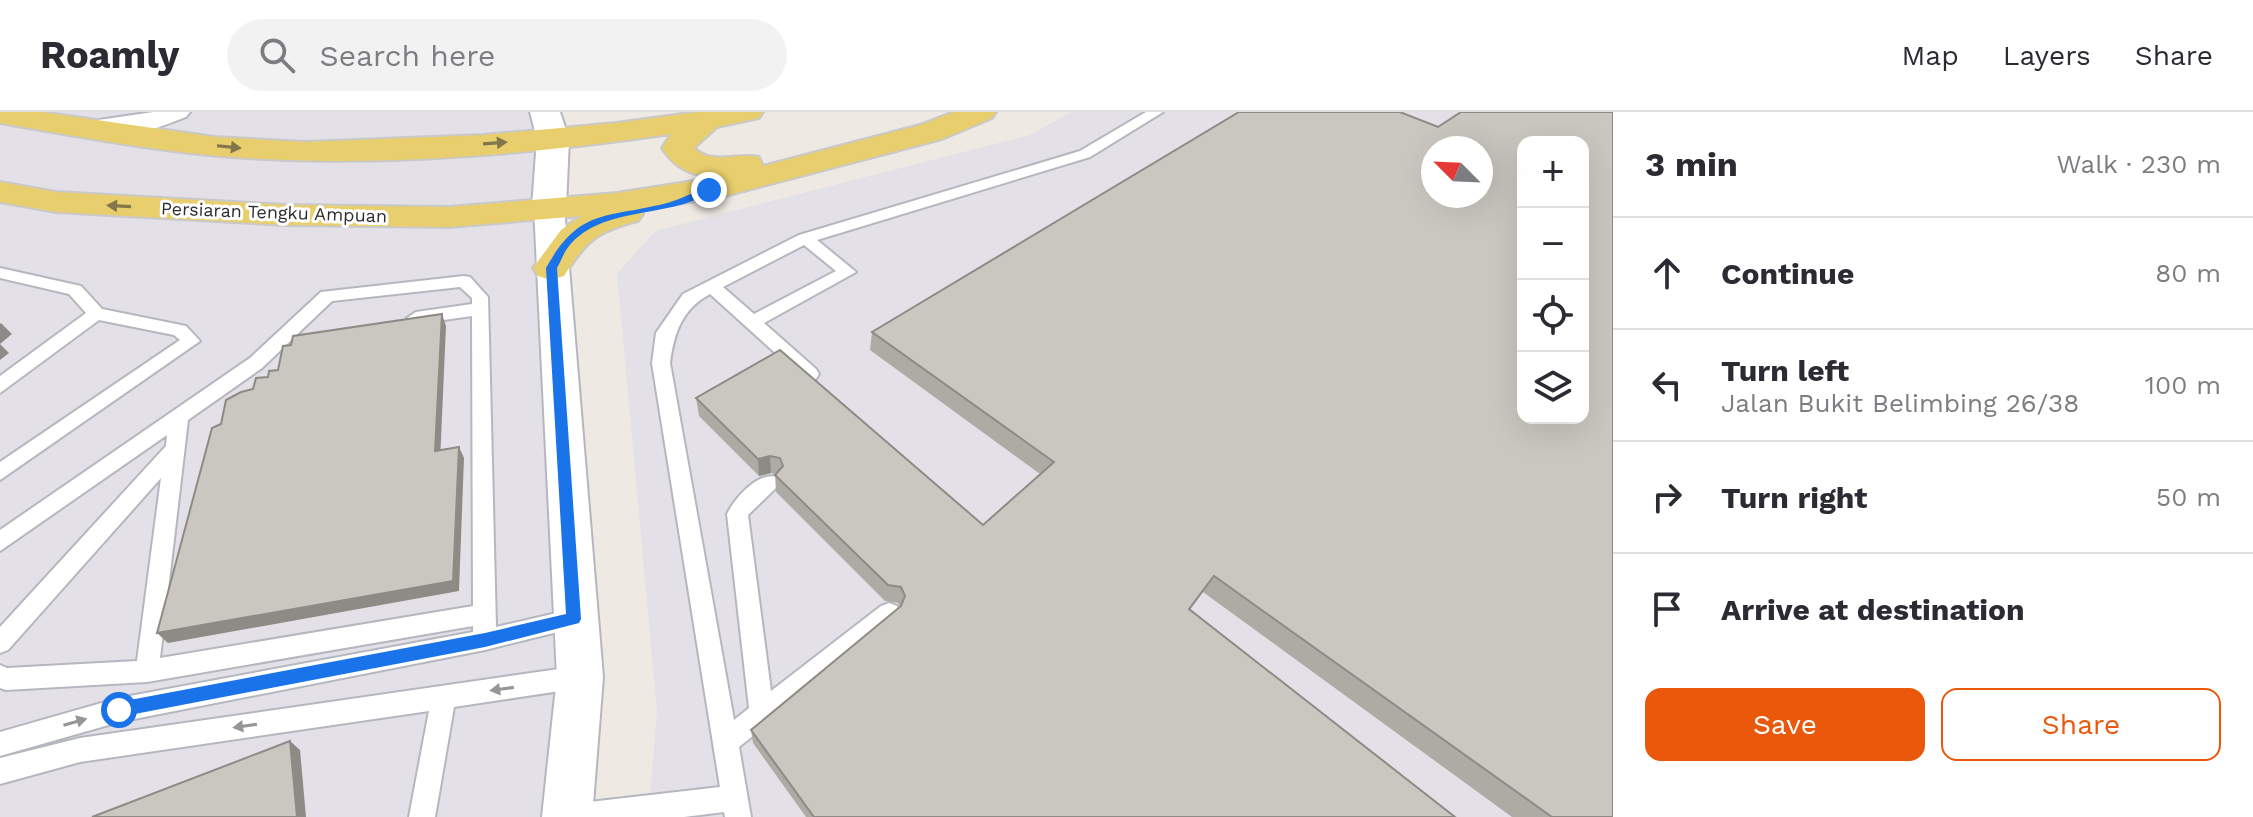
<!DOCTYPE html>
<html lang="en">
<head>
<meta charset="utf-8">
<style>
	body { margin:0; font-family:"Work Sans",sans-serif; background:#f2f2f3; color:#2b2b33 }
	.controls { position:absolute; right:24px; top:24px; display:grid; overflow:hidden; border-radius:16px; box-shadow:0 8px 32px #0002 }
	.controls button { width:72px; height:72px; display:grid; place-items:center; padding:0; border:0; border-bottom:2px solid #e1e1e2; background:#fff; color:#2b2b33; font:40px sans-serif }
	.compass { position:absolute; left:1421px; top:24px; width:72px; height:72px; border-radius:50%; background:#fff; box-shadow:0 8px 32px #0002; rotate:294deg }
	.stop { position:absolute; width:24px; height:24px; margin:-18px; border:6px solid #1a73e8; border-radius:50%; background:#fff }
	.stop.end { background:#1a73e8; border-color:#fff; box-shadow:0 2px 8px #0008 }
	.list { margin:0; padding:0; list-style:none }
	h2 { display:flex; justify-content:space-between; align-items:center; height:104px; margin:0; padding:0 32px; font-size:34px }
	h2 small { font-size:26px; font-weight:400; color:#7c7c81 }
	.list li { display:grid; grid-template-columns:52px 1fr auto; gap:24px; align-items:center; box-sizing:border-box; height:112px; padding:0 32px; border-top:2px solid #e1e1e2 }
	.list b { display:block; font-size:30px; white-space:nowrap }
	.list p { margin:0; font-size:26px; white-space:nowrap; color:#7c7c81 }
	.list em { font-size:26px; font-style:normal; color:#7c7c81 }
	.actions { display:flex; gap:16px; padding:24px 32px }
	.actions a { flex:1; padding:18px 0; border:2px solid #ea580c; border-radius:16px; text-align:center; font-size:28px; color:#ea580c }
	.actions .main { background:#ea580c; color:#fff }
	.icon { flex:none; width:44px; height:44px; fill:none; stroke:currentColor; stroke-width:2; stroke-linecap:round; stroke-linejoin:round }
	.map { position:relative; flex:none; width:1613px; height:705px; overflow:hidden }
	header { display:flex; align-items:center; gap:48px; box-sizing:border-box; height:112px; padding:0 40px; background:#fff; border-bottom:2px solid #e1e1e2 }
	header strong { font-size:38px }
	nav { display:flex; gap:44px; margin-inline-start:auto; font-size:28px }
	.search { width:560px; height:72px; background:#f2f2f3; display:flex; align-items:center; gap:20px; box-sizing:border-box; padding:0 28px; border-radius:44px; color:#7c7c81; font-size:30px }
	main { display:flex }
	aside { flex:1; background:#fff }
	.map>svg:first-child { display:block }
	.industrial { fill:#e3e1e7; fill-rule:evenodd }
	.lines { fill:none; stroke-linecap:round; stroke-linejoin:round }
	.service-casing { stroke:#b5b7c0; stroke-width:4 }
	.minor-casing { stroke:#b5b7c0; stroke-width:4 }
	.secondary-casing { stroke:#b5b7c0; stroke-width:4 }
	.primary-casing { stroke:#c9c9c9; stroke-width:4 }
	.service { fill:#fff; fill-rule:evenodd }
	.minor { fill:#fff; fill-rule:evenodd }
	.secondary { fill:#fff; fill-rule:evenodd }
	.primary { fill:#e8ce6c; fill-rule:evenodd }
	.wall { fill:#aeaba5 }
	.shaded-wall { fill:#8d8b86 }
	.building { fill:#cac7c0; stroke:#8d8b86; stroke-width:2; fill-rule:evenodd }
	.oneway { fill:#82764a }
	.oneway2 { fill:#969696 }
	.route { fill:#1a73e8 }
	.labels { text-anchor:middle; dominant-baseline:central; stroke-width:6; stroke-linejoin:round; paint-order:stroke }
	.far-street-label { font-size:18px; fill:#2e2e2e; stroke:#fff }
</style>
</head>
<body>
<header>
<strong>Roamly</strong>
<div class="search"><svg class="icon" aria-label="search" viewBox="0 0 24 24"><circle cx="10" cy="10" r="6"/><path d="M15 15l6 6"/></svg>Search here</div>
<nav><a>Map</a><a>Layers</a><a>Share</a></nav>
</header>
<main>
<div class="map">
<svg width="1613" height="705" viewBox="0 0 1613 705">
	<rect width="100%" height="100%" fill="#eee9e2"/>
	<path class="industrial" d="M0,0h540l33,566 -16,139h-557z
		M1071,0h542v705h-965l9,-106 -40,-437 38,-43 375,-96zM1523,30h60v276h-60zM1433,36h48v48h-48z"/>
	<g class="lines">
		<g class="service-casing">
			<path id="service" d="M1146,0h17l-73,45 -273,83 39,32 -92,51 52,46 3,5 -3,5h-12l-94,-85c-28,15 -36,39 -40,69l64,357 15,-12 -22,-194c8,-16 31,-43 51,-37l3,6 -33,32 23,176 110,-85 8,-3 8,3 3,7 -3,7 -158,127 12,70h-26l-1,-5 -40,5h-125l4,-9 9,-4 148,-17 -68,-424 4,-30 27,-39 116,-59 281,-84zM804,133l32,26 -82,43 -31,-27z
				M0,156l81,18 21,23 84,17 14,15 -200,139v-18l180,-122 -6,-5 -75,-15 -99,73v-17l86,-63 -17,-19 -69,-16z
				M464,164l6,1 18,20 8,330 78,-18 8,3 3,7 -3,7 -97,24 -366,72 -119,34v-24l119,-34 354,-66v-6l-326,56 -141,8 -6,-2v-23l7,3 130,-7 24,-183 -153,172 -8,3v-26l166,-181 1,-11 -167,116v-21l250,-172 71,-66zM460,175l12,11v6l-56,8 -9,6 9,6 56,-8 1,290 -313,52 28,-238 74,-52 70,-67z
				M580,554l8,3 4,8 -4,8 -8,3 -126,19 -19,110h-26l20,-106 -349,51 -80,22v-26l80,-20z"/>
		</g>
		<g class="minor-casing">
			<path id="minor" d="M153,0h37l-4,5c-30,12 -71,26 -103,18l-4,-6 4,-6 9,-2z
				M549,86l10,3 5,6 39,470 -11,140h-50l15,-140 -23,-470 5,-6z"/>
		</g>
		<g class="secondary-casing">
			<path id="secondary" d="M530,0h30l9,27 -3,68 -5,7 -12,3 -12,-3 -5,-7 5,-68z"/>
		</g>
		<g class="primary-casing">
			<path id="primary" d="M0,0h41l174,25 90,5 178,-7 133,-12 82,-11h65l-4,6 -42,9 -23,21c19,18 42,4 65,9l4,9 157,-41 34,-13h42l-4,6 -50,21 -221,58 -81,13 3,4 -5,7c-41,10 -52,20 -74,55l-13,4 -13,-4 -5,-8 28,-38 20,-14 -132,11 -162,-2 -231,-13 -56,-10v-20l56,10 231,13 162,2 168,-14 102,-16c-26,-1 -43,-7 -57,-29l9,-14c-138,20 -284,33 -424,24 -83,-5 -165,-21 -247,-35z"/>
		</g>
		<use href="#service" class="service"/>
		<use href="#minor" class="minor"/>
		<use href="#secondary" class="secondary"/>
		<use href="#primary" class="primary"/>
	</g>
	<path class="wall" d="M872,220l741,485h-101l-309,-225 -13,18 265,207h-649l-53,-74 -2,-13 149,-123 -2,-4 -13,-2 -109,-109 -1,-18 -4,-1 -12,3 -60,-60 -3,-18 287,127 57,-51 -170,-124z"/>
	<path class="shaded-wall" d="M442,202l4,12 -6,136 -5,-11z
		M1,211l11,11 -12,10v-20z
		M0,232l9,9 -9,7z
		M459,335l5,11 -5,133 -291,52 -11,-10z
		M770,344l1,17 -12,3 -1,-17z
		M290,629l10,9 6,67h-9z"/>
	<path class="building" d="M1239,0h161l38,15 23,-15h152v705h-61l-338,-241 -25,33 266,208h-641l-63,-87 150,-124 4,-10 -4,-9 -13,-2 -113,-110 8,-9 -3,-8 -10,-2 -12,3 -62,-61 84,-48 203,175 71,-63 -182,-130zM1523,30h60v276h-60zM1433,36h48v48h-48z
		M442,202l-7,137 24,-4 -6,134 -296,52 55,-205 9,-4 5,-24 15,-8 12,-3 3,-11 12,-1 1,-6 9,-1 5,-24 8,-1 2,-9z
		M290,629l7,76h-205z"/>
	<defs><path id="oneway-solid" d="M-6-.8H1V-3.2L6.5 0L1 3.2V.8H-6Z" transform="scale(2)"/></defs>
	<g class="oneway">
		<use href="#oneway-solid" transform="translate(495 31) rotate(-4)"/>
		<use href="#oneway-solid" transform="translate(229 35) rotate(6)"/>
		<use href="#oneway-solid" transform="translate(119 94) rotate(-177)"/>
	</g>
	<g class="oneway2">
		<use href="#oneway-solid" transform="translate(502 577) rotate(172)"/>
		<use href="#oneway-solid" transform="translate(75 610) rotate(-16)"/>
		<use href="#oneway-solid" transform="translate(245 614) rotate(172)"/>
	</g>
	<path class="route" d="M705,76l9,2c-43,30 -110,14 -145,56 -5,6 -8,15 -12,22l24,351 -2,4 -94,24 -366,70 -6,-2v-11l6,-2 366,-69 81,-19 -20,-346c32,-57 55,-50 113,-63 15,-3 31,-11 46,-17z"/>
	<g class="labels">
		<g class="far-street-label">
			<text transform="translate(274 100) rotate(2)">Persiaran Tengku Ampuan</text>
		</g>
	</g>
</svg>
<div class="controls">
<button>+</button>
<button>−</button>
<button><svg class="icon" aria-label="locate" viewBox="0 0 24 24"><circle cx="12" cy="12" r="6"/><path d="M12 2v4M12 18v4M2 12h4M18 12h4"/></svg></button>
<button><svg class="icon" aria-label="layers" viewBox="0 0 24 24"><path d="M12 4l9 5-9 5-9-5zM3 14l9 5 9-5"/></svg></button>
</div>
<svg class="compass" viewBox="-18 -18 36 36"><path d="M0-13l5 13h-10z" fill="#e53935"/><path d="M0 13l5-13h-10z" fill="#7c7c81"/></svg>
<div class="stop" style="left:119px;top:598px"></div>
<div class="stop end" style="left:709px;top:78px"></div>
</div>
<aside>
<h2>3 min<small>Walk · 230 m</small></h2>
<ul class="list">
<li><svg class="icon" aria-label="ahead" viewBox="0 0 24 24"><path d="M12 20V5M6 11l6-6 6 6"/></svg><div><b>Continue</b></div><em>80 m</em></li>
<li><svg class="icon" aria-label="left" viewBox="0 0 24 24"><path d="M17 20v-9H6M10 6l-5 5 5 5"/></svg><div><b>Turn left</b><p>Jalan Bukit Belimbing 26/38</p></div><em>100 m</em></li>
<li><svg class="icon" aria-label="right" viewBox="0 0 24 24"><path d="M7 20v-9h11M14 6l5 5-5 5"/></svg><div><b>Turn right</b></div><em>50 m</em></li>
<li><svg class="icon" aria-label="arrive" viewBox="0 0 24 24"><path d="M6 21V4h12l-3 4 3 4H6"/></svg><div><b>Arrive at destination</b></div></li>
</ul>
<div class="actions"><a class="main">Save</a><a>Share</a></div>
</aside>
</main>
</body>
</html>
